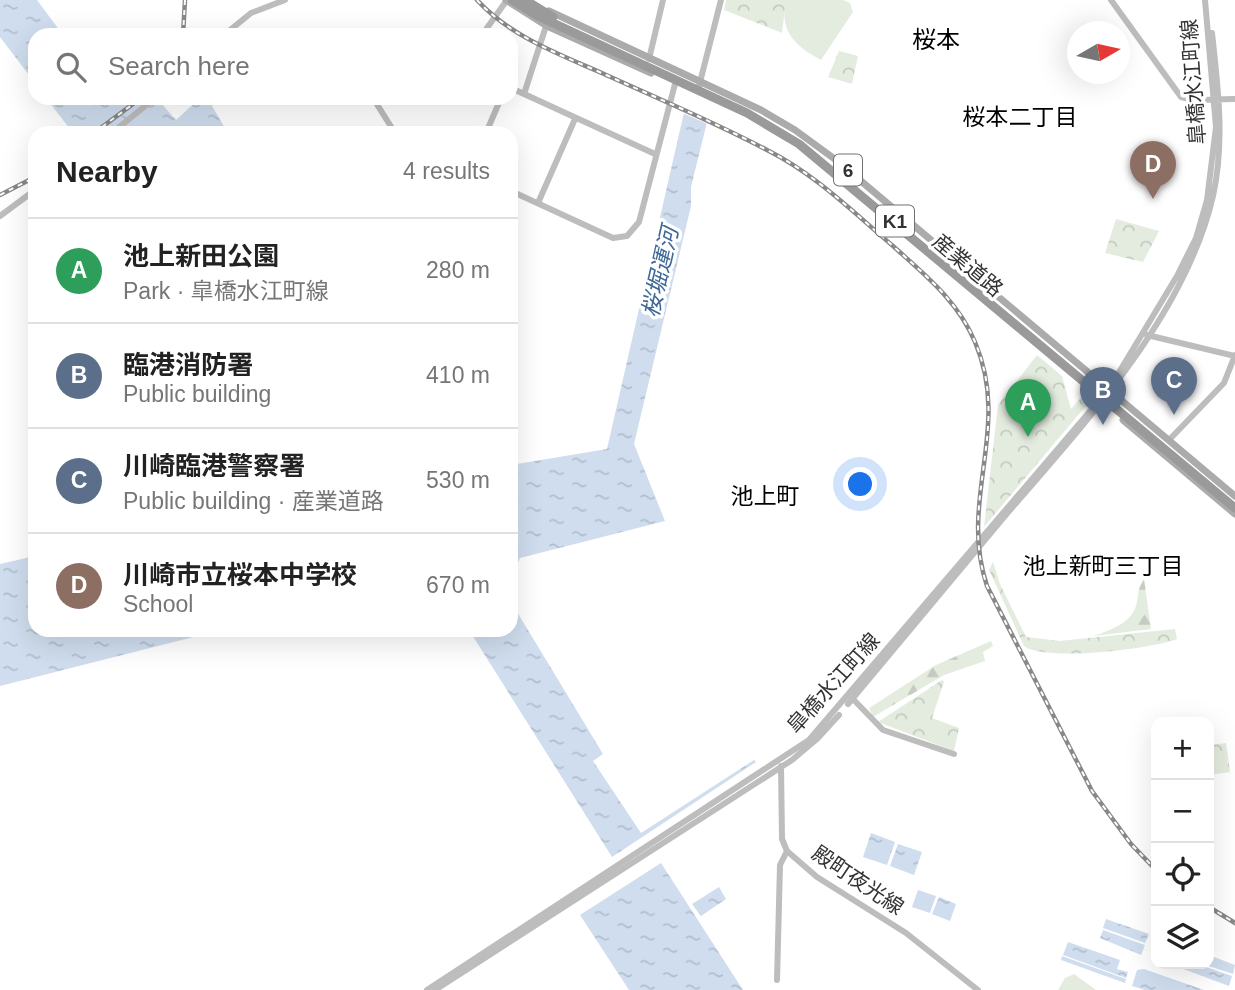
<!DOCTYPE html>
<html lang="en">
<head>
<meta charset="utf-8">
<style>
	body { margin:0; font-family:Helvetica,"Noto Sans JP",sans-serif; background:#f6f6f6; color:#222 }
	.controls { position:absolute; right:21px; bottom:21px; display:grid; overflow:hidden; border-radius:14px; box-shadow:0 7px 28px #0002 }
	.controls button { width:63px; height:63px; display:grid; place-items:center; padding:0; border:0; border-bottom:2px solid #e0e0e0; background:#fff; color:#222; font:35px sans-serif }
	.compass { position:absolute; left:1067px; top:21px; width:63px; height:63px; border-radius:50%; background:#fff; box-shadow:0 7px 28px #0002; rotate:81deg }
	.you { position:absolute; left:861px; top:485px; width:24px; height:24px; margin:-18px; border:5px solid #fff; border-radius:50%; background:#1a73e8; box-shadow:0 0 0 10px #1a73e833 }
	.badge { display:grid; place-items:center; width:46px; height:46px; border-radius:50%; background:#db2777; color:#fff; font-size:23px; font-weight:700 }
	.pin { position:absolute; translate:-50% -58px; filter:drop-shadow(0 2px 4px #0008) }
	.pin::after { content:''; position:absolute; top:37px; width:24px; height:21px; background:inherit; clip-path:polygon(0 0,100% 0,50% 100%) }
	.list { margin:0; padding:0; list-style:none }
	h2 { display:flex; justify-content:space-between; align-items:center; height:91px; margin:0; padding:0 28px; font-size:30px }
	h2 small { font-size:23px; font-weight:400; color:#767676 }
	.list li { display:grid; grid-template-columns:46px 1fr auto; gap:21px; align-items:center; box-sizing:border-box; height:105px; padding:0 28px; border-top:2px solid #e0e0e0 }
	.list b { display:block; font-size:26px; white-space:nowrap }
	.list p { margin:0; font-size:23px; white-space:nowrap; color:#767676 }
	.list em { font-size:23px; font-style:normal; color:#767676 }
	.icon { flex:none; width:38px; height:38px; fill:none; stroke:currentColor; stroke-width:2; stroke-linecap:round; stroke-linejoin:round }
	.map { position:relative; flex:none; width:1235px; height:990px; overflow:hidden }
	.search { position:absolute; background:#fff; box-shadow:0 7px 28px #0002; left:28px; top:28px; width:490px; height:77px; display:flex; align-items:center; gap:18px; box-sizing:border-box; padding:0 24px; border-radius:21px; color:#767676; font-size:26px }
	.panel { position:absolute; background:#fff; box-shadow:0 7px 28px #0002; left:28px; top:126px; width:490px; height:511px; border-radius:21px }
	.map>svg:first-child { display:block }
	.grass { fill:#e4ecdf }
	.forest { fill:url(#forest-firs) }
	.park { fill:url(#park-crowns) }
	.water { fill:url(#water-ripples) }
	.pier { fill:#fff }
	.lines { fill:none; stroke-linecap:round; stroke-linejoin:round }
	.secondary { stroke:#bdbdbd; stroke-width:6 }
	.primary { stroke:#ababab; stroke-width:7 }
	.rail-casing { stroke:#888; stroke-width:4.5 }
	.rail { stroke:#fff; stroke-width:2; stroke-dasharray:5; stroke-linecap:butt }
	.highway-bridge { stroke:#9a9a9a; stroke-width:9 }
	.labels { text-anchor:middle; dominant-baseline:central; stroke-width:7; stroke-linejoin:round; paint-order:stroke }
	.shield { fill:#fff; stroke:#707070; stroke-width:2 }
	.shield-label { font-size:19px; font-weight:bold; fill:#333 }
	.street-label { font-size:21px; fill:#333; stroke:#fff }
	.neighbourhood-label { font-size:23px; fill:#000; stroke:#fff }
	.water-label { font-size:23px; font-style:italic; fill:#3f6897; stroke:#fff }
	.quarter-label { font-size:24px; fill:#000; stroke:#fff }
</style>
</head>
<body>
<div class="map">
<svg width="1235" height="990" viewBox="0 0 1235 990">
	<defs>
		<pattern id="forest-firs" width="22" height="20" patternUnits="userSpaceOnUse" patternTransform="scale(1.75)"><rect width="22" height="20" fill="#e4ecdf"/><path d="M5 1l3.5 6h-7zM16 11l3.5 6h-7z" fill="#c4cbc0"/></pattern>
		<pattern id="park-crowns" width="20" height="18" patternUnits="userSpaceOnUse" patternTransform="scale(1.75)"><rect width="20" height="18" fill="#e4ecdf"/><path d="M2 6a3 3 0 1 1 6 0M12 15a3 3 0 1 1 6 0" fill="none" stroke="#c4cbc0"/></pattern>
		<pattern id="water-ripples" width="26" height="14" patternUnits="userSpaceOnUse" patternTransform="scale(1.75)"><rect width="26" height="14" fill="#cfddee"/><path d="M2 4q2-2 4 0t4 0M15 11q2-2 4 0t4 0" fill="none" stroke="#b2becd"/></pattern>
	</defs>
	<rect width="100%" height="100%" fill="#fff"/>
	<path class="grass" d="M786,0h57l7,3 3,9 -32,48c-26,-14 -42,-29 -35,-60z
		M1074,974l22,16h-38l7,-12z"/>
	<path class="forest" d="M1144,579l7,50 -57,7c16,-6 36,-12 42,-30 3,-10 1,-19 8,-27z
		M991,641l2,5 -10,6 2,9 -41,14 -71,42 -4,-9 67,-43z"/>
	<path class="park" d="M726,0h60l-4,33 -58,-23z
		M839,51l19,5 -6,28 -24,-7z
		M1116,219l43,12 -16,31 -38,-9z
		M1037,355l25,21 9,33 13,-15 5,8 -105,125 14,-122z
		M993,562l7,22 26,53 34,4 115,-12 2,10c-25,10 -133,23 -153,7l-35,-76z
		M942,680l2,2 -12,36 27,10 -5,23 -76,-29z
		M1226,743l4,29 -21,3v-30z"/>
	<path class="water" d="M0,0h37l26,35h-28v48l-35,-46z
		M46,98h101l13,4 16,18 24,-22h19l-7,8 16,27h-118l-10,-7 -10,7h-17z
		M685,108l23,10 -17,69v19l-57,238 31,77 -145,37 -9,20v-113l96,-16z
		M35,556v74h186l-221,56v-122z
		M511,602l92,152 -10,7 48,72 113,-73 2,2 -144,95 -143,-227h42z
		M871,833l24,9 -8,23 -24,-8z
		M898,844l24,8 -8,23 -24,-9z
		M661,863l82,127h-114l-49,-75z
		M719,887l7,12 -25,17 -9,-12z
		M918,890l18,6 -6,17 -18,-6z
		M939,897l17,7 -6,17 -18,-7z
		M1106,919l43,15 -4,9 -42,-15z
		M1103,930l42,15 -4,10 -41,-17z
		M1068,942l52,18 -3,9 11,3 -2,6 -63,-23z
		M1209,955l26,10 -2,9 -30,-10h6z
		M1062,956l64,23 -1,4 -64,-23z
		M1170,964h27l35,12 -3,10z
		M1144,969l60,21h-59l-13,-4 5,-16z"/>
	<path class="pier" d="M686,105l24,10v10l-30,-13z"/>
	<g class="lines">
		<path class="secondary" d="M1111,0l70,97 12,3 42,-1
			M224,35l27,-22 34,-13
			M482,35l25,-35
			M649,59l14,-59
			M699,86l22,-86
			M511,88l144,66
			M524,94l23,-71
			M373,98l22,35
			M112,133l43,-35
			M486,133l15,-35
			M511,191l102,47 14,-2 12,-14 36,-138
			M538,203l37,-84
			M0,216l35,-26
			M1147,335l88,21
			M1169,440l55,-57 11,-28
			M851,697l32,33 71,24
			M848,704c52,-63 104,-125 156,-187 78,-91 181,-200 209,-321 12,-54 5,-108 -1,-163
			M781,766l1,73 5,12 30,26 89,56 72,57
			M777,980l3,-115 7,-14
			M427,990l382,-250 300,-351 68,-113 19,-38 11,-38 9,-73 -11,-127
			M435,990l357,-230 25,-21 22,-24"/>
		<path class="primary" d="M506,0l41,26 104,47
			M549,11l212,99 34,20 41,30 399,336
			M1123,420l112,94"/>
		<g class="rail-casing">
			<path id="rail" d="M477,0c34,37 82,54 127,74 55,25 110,48 163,76 48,24 86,62 126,96 32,29 65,55 82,96 37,87 -17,157 12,244l105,205 39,53 25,26
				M183,35l2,-35
				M94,133l47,-35
				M0,195l35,-18
				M1209,907l26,16"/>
		</g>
		<use href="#rail" class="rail"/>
		<path class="highway-bridge" d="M512,0l26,16 209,97 52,31 436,364
			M525,0l28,17"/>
	</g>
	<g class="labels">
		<g class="shield">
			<rect x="834" y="154.5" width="28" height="31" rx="5"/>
			<rect x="876" y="205.5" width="38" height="31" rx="5"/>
		</g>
		<g class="shield-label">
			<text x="848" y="170">6</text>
			<text x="895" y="221">K1</text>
		</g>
		<g class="street-label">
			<text transform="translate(1193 82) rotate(-94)">皐橋水江町線</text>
			<text transform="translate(968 265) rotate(40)">産業道路</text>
			<text transform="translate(833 683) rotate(-48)">皐橋水江町線</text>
			<text transform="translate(858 880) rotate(34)">殿町夜光線</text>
		</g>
		<g class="neighbourhood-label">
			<text x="1020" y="117">桜本二丁目</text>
			<text x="765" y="496">池上町</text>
			<text x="1103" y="566">池上新町三丁目</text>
		</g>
		<g class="water-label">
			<text transform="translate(660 272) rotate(-77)">桜堀運河</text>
		</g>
		<g class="quarter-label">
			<text x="936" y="39">桜本</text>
		</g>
	</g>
</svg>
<div class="controls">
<button>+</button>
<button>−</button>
<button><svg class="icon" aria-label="locate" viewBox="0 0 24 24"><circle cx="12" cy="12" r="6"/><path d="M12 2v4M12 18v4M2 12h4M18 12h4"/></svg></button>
<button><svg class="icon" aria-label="layers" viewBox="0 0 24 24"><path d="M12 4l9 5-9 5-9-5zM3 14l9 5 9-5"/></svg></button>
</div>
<svg class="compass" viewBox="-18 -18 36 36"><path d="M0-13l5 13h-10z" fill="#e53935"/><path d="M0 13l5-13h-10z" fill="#767676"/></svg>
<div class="you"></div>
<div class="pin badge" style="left:1028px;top:437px;background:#2e9e5b">A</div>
<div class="pin badge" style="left:1103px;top:425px;background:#5c6f8a">B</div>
<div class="pin badge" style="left:1174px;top:415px;background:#5c6f8a">C</div>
<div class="pin badge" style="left:1153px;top:199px;background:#8d6e63">D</div>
<div class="search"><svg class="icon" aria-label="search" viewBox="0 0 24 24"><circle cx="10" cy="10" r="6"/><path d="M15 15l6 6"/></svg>Search here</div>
<section class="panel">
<h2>Nearby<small>4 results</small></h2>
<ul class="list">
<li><span class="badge" style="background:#2e9e5b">A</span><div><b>池上新田公園</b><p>Park · 皐橋水江町線</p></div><em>280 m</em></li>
<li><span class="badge" style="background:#5c6f8a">B</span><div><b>臨港消防署</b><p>Public building</p></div><em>410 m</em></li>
<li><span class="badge" style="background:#5c6f8a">C</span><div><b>川崎臨港警察署</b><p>Public building · 産業道路</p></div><em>530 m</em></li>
<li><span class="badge" style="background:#8d6e63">D</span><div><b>川崎市立桜本中学校</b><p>School</p></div><em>670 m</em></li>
</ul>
</section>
</div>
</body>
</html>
